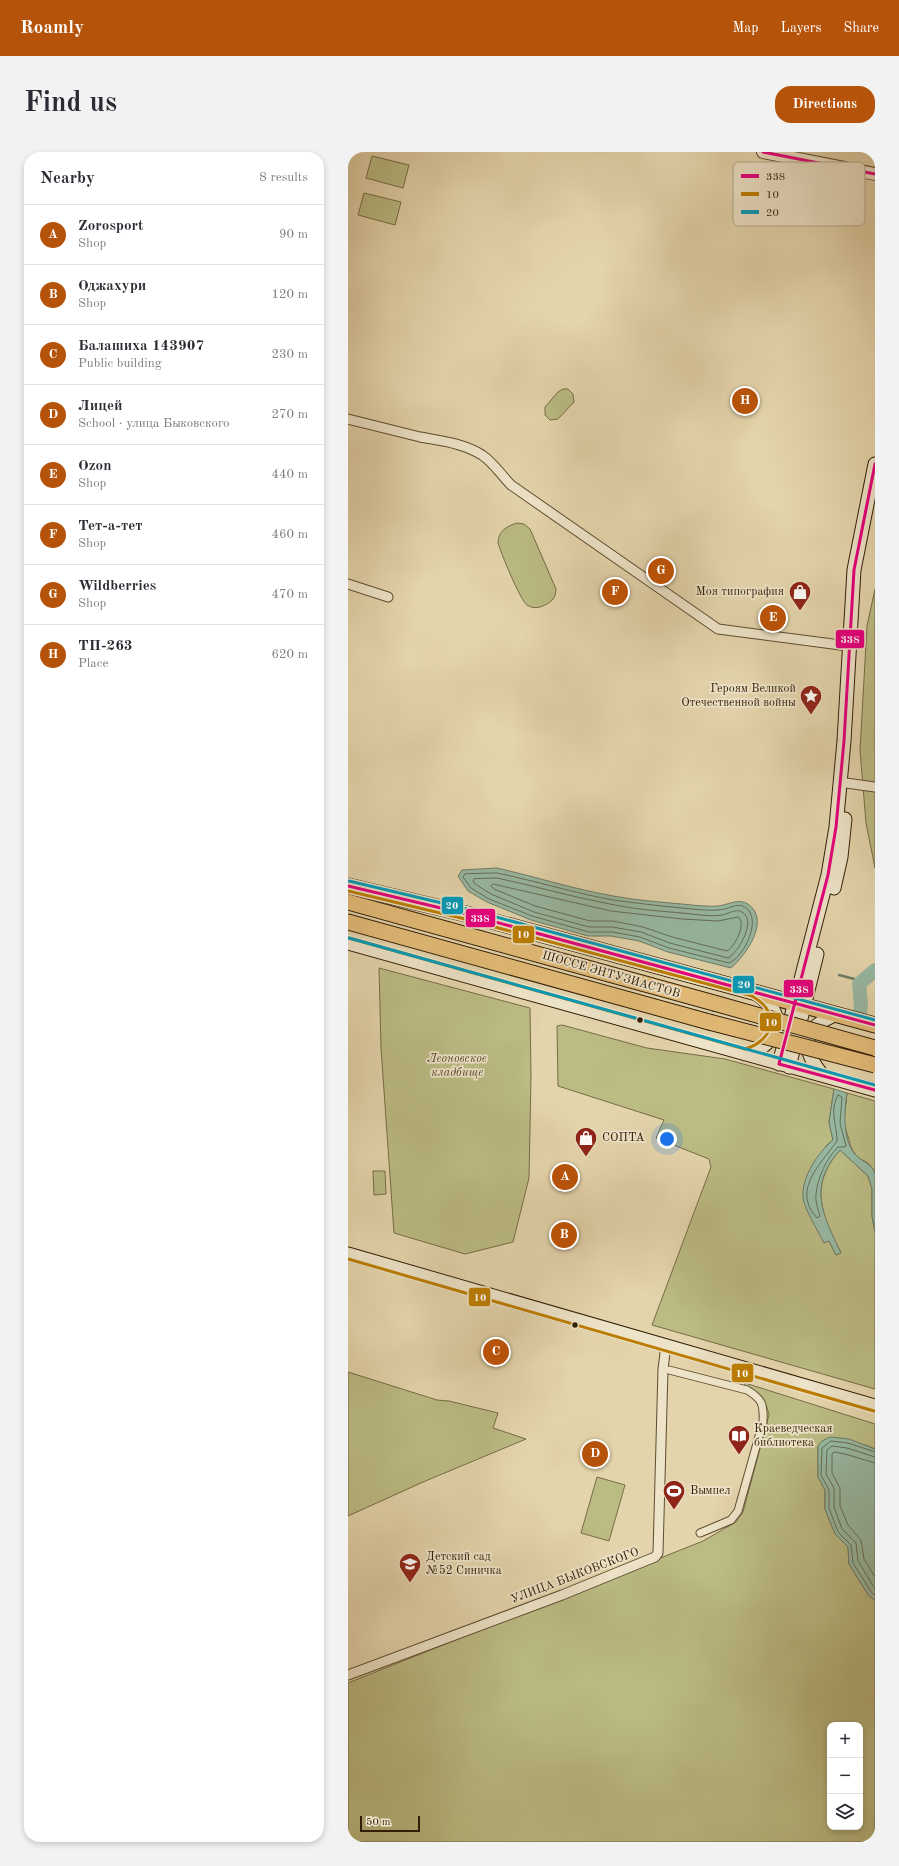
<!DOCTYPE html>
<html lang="en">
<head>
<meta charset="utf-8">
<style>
	body { margin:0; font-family:"Old Standard TT",serif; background:#f2f2f3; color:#2b2b33 }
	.controls { position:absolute; right:12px; bottom:12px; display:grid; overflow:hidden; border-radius:8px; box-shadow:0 2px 6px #0003 }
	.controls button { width:36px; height:36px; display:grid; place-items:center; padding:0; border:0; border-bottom:1px solid #e1e1e2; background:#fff; color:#2b2b33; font:20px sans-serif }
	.scale { position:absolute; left:12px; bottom:10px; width:60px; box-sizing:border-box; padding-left:4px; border:2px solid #321e07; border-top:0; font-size:11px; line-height:14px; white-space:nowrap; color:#321e07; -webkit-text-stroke:3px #ede3c8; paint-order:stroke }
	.you { position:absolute; left:319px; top:987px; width:14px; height:14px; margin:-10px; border:3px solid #fff; border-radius:50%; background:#1a73e8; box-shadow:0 0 0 6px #1a73e833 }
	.badge { display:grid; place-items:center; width:26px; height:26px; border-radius:50%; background:#b45309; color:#fff; font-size:13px; font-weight:700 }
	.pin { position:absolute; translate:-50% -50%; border:2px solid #fff; box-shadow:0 1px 4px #0006 }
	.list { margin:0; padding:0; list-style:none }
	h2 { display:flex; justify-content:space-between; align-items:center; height:52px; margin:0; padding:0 16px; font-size:17px }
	h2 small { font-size:13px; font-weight:400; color:#7c7c81 }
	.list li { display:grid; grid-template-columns:26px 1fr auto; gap:12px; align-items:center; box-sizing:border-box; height:60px; padding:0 16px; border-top:1px solid #e1e1e2 }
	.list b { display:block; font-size:15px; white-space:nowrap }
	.list p { margin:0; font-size:13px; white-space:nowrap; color:#7c7c81 }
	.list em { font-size:13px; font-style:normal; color:#7c7c81 }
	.icon { flex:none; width:22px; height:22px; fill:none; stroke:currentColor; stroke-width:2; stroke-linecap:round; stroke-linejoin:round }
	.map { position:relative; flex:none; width:527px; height:1690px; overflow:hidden; border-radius:16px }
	header { display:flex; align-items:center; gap:24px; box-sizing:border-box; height:56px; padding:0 20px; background:#b45309; color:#fff }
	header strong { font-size:19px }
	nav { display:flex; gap:22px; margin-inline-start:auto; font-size:14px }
	.intro { display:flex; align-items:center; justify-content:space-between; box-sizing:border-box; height:96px; padding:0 24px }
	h1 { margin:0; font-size:28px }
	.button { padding:10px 18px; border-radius:16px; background:#b45309; color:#fff; font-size:14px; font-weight:700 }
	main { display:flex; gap:24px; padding:0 24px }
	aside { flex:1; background:#fff; border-radius:16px; box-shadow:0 2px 6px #0003 }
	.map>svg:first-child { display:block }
	.green { fill:#bbbb84; stroke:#766c46; fill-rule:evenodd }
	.water { fill:#97b9a3; stroke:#6f7b65 }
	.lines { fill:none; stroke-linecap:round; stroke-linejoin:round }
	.shore { stroke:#646c55; stroke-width:1 }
	.stream { stroke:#6f7b65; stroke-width:2.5 }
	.river { stroke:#97b9a3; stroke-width:14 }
	.pedestrian-casing { stroke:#5e4c30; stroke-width:9 }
	.minor-casing { stroke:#5e4c30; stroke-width:11 }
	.tertiary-casing { stroke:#5e4c30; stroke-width:14 }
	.secondary-casing { stroke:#321e07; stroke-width:15 }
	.primary-casing { stroke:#321e07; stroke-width:17 }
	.trunk-casing { stroke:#321e07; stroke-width:17 }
	.pedestrian { stroke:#ede3c8; stroke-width:7 }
	.minor { stroke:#ede3c8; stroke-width:9 }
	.tertiary { stroke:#ede3c8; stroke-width:12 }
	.secondary { stroke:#ede3c8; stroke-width:13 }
	.primary { stroke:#e2ba76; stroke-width:15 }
	.trunk { stroke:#e2ba76; stroke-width:15 }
	.trunk-bridge-casing { stroke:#321e07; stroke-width:17; stroke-linecap:butt }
	.trunk-bridge { stroke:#e2ba76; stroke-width:15 }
	.bus-1-casing { stroke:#ede3c8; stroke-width:6 }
	.bus-2-casing { stroke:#ede3c8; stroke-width:6 }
	.bus-3-casing { stroke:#ede3c8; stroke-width:6 }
	.bus-1 { stroke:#e5007d; stroke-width:3 }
	.bus-2 { stroke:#bc7d02; stroke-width:3 }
	.bus-3 { stroke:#059bba; stroke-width:3 }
	.bus-dot { fill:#321e07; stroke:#ede3c8; stroke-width:1.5 }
	.labels { text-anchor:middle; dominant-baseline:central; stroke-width:3.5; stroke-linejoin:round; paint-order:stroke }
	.poi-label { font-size:12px; fill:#321e07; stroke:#ede3c8; text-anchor:start }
	.street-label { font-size:12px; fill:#321e07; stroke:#ede3c8 }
	.park-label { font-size:12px; font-style:italic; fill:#544526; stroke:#ede3c8 }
	.key { fill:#ede3c8; stroke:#b5a88e; stroke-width:1 }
	.key-label { font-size:11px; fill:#321e07 }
	.line-badge { stroke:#ede3c8; stroke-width:1.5 }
	.badge-label { font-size:11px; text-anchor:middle; font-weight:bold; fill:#fff }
</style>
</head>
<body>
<header>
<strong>Roamly</strong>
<nav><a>Map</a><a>Layers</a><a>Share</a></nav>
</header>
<div class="intro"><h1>Find us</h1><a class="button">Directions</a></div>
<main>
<aside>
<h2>Nearby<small>8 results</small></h2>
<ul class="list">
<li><span class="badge">A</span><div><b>Zorosport</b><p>Shop</p></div><em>90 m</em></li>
<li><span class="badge">B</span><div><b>Оджахури</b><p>Shop</p></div><em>120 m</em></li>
<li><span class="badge">C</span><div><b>Балашиха 143907</b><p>Public building</p></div><em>230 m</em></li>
<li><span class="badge">D</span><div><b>Лицей</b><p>School · улица Быковского</p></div><em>270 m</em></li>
<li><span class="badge">E</span><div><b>Ozon</b><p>Shop</p></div><em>440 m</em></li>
<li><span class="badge">F</span><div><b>Тет-а-тет</b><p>Shop</p></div><em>460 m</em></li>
<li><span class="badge">G</span><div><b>Wildberries</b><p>Shop</p></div><em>470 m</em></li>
<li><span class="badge">H</span><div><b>ТП-263</b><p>Place</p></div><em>620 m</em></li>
</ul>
</aside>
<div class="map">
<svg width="527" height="1690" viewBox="0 0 527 1690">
	<rect width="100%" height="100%" fill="#e4d4ab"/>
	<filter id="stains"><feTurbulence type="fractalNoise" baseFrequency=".005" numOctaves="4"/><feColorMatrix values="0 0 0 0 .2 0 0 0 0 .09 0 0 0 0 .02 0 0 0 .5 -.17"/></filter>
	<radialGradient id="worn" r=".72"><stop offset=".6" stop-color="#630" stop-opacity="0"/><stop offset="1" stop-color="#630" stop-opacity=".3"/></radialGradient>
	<path class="green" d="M24,4l37,9 -6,23 -37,-10z
		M16,41l37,9 -6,23 -37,-10z
		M215,237h5l5,5 1,8 -16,17 -8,1 -5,-5v-8l13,-15z
		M169,371l7,1 6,5 26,60c0,8 -4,13 -11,16 -6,3 -12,4 -18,0 -7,-5 -26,-52 -29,-62 0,-12 9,-17 19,-20z
		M527,437v279l-9,-45 -6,-73 7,-124z
		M31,816l151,40 1,69 -2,101 -16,64 -48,12 -71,-21 -13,-185z
		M214,873l85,23 78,11 109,30 -5,33 4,18 -6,5 -19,29 16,69 5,-2 7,14 5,-2c-19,-39 -33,-66 -1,-103l28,26 4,13v27l3,16v157l-223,-64 59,-158 -2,-8 -53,-21 8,-18 -106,-34 -1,-60z
		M499,941l28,8v71l-7,-9 -11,-6 -6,-10 -7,-24z
		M25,1019h12l1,23 -12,1z
		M0,1220l89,28 12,1 49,12 -5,15 33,11 -103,43 -75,34z
		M397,1231l130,41v25l-10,-4 -47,1v31l7,13v19l10,25 13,13 1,17 20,32 6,4v242h-527v-159l355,-142 33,-19 7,-10 26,-97c-3,-15 -11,-23 -25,-28zM482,1573h30v102h-30z
		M249,1325l28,8 -16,56 -28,-8z"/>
	<path class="water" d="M149,716c39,9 77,21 116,28 22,4 46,6 69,8 11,1 25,3 36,2 10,-1 20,-8 30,-2 23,16 -2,51 -17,64l-63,-16 -29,-11 -28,-5h-23l-57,-16 -44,-18 -19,-11 -10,-15 4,-6z
		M486,937l13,4c-3,18 -5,51 11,64 6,5 15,8 17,17 0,14 0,42 0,58l-3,-16v-27l-4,-13 -28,-26c-33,36 -17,65 1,103l-5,2 -7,-14 -5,2c-5,-10 -20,-35 -21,-45 -2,-21 15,-45 30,-58l-4,-18z
		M482,1285l19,2 26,10v151l-6,-4 -20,-32 -1,-17 -13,-13 -10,-25v-19l-7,-13v-31l4,-5z"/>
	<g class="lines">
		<path class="shore" d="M149,721c39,8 77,20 116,27 23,3 46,6 69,8 12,1 25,3 37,2 8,0 18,-8 26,-3 18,12 -1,50 -16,56l-60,-15 -29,-11 -28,-5h-23l-57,-16 -43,-17 -18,-11 -8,-11 2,-3z
			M149,726c38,8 75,19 113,26 23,5 48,7 72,9 12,1 28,4 40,2 6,-1 15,-7 20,-3 15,8 -3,40 -14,46l-58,-15 -29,-11 -29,-5h-23l-55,-15 -43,-18 -16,-10 -2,-3 1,-2z
			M145,732l118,27 71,8 36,2 20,-4c9,6 -3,30 -11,34l-55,-14 -29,-10 -30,-6h-23l-55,-15 -41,-17 -3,-3z
			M490,943l4,2 -2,26 6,23 -2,1h-6c-12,12 -20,30 -22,47 -1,7 2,15 4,22l-3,2c-26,-28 4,-54 20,-77 0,-17 -8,-29 1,-46z
			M527,1300l-27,-9 -17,-2 -9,7 -1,27 8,15v18l9,24 13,13 2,18 19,30 3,2
			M527,1305l-28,-9 -15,-2 -5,4 -1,24 8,14v19l8,22 14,14 2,18 17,28
			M527,1311l-30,-9 -11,-2 -2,2v19l8,15v18l8,19 13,15 3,19 11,18"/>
		<path class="stream" d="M491,823l23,6"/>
		<path class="river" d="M512,862l1,-10 -2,-20 16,-14"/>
		<g class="pedestrian-casing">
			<path id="pedestrian" d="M321,1218l78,20c15,9 17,14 16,32l-25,89 -7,9 -31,13"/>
		</g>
		<g class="minor-casing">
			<path id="minor" d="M0,267c24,6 48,12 72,18 21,4 43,6 62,18 12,8 19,20 29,30l207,144 130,17
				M0,432l40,13
				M498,631l29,4
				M0,1523l214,-80 93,-38 3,-4 5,-184 3,-24"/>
		</g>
		<g class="tertiary-casing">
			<path id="tertiary" d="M415,0l112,22"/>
		</g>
		<g class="secondary-casing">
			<path id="secondary" d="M486,736l7,-31 4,-38
				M0,791l527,147
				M397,902c6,-2 12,-3 17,-7 13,-8 19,-29 8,-42 -4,-4 -10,-8 -14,-12
				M431,912l49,-189 8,-48 8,-86 10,-171 21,-106
				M441,915l28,-113
				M474,923c-22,-28 -20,-47 15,-61
				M0,1102l527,152"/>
		</g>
		<g class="primary-casing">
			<path id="primary" d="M0,734l118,28 409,111"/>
		</g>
		<g class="trunk-casing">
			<path id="trunk" d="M0,750l366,101
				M0,770l361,100"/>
		</g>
		<use href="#pedestrian" class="pedestrian"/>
		<use href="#minor" class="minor"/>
		<use href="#tertiary" class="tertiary"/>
		<use href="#secondary" class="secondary"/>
		<use href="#primary" class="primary"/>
		<use href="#trunk" class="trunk"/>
		<g class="trunk-bridge-casing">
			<path id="trunk-bridge" d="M366,851l161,45
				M361,870l166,43"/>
		</g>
		<use href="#trunk-bridge" class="trunk-bridge"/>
		<g class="bus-1-casing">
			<path id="bus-1" d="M415,0l112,22
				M527,312l-21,106 -10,171 -8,86 -8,48 -49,189 96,26
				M0,734l118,28 409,111"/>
		</g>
		<g class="bus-2-casing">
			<path id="bus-2" d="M0,739l117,28 287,77c5,3 11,7 14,12 14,19 -4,36 -21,41l-396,-111
				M0,1107l526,152"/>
		</g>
		<g class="bus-3-casing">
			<path id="bus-3" d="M1,729l118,28 408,111
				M1,786l526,147"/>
		</g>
		<use href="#bus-1" class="bus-1"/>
		<use href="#bus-2" class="bus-2"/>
		<use href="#bus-3" class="bus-3"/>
	</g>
	<defs>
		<g id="shop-pin" transform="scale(1.15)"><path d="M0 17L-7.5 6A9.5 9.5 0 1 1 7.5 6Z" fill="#8f2418" stroke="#ede3c8"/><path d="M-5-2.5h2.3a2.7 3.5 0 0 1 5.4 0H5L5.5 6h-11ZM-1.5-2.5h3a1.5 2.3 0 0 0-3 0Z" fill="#fff"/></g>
		<g id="sight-pin" transform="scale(1.15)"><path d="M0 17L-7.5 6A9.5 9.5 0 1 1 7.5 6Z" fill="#8f2418" stroke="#ede3c8"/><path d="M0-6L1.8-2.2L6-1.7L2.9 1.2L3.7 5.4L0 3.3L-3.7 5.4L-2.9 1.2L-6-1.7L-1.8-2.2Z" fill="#fff"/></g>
		<g id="library-pin" transform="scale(1.15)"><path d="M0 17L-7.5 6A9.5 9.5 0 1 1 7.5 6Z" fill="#8f2418" stroke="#ede3c8"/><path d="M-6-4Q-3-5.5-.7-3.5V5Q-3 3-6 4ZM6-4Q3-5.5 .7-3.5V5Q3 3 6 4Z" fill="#fff"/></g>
		<g id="stadium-pin" transform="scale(1.15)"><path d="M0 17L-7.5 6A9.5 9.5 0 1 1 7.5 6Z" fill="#8f2418" stroke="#ede3c8"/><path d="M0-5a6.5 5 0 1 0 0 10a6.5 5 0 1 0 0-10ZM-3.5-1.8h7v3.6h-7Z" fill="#fff"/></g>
		<g id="school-pin" transform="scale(1.15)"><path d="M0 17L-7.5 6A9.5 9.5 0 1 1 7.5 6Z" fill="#8f2418" stroke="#ede3c8"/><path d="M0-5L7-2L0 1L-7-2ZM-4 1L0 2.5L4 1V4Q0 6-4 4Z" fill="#fff"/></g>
	</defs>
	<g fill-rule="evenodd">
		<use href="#shop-pin" x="452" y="440"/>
		<use href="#sight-pin" x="463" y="544"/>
		<use href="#shop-pin" x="238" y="986"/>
		<use href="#library-pin" x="391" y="1284"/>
		<use href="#stadium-pin" x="326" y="1339"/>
		<use href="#school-pin" x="62" y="1412"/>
	</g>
	<g class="bus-dot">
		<circle cx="292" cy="868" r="3.5"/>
		<circle cx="227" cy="1173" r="3.5"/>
	</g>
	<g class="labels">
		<g class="poi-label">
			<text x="436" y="440" text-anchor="end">Моя типография</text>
			<text x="448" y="537" text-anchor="end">Героям Великой<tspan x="448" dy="14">Отечественной войны</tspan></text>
			<text x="254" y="986">СОПТА</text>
			<text x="406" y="1277">Краеведческая<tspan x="406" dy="14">библиотека</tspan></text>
			<text x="342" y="1339">Вымпел</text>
			<text x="78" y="1405">Детский сад<tspan x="78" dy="14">№52 Синичка</tspan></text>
		</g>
		<g class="street-label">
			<text transform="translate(263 823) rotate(16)">ШОССЕ ЭНТУЗИАСТОВ</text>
			<text transform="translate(227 1424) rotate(-21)">УЛИЦА БЫКОВСКОГО</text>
		</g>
		<g class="park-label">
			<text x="109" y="907">Леоновское<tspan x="109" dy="14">кладбище</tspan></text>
		</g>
	</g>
	<rect x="385" y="10" width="132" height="64" rx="6" class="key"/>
	<rect x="393" y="22" width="18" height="4" fill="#e5007d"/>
	<rect x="393" y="40" width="18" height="4" fill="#bc7d02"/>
	<rect x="393" y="58" width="18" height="4" fill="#059bba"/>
	<g class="key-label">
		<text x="418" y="28">338</text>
		<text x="418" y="46">10</text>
		<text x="418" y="64">20</text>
	</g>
	<g class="line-badge">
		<rect x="487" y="477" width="30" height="20" rx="4" fill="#e5007d"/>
		<rect x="93" y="744" width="23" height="19" rx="4" fill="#059bba"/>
		<rect x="117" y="756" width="31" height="20" rx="4" fill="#e5007d"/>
		<rect x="164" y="773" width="23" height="19" rx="4" fill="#bc7d02"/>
		<rect x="384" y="823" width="23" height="19" rx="4" fill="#059bba"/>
		<rect x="435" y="827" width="31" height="19" rx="4" fill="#e5007d"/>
		<rect x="411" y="860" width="23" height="20" rx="4" fill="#bc7d02"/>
		<rect x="120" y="1135" width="23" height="20" rx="4" fill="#bc7d02"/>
		<rect x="383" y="1211" width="23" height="20" rx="4" fill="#bc7d02"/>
	</g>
	<g class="badge-label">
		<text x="502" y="491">338</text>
		<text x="104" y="757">20</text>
		<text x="132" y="770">338</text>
		<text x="175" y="786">10</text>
		<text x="396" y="836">20</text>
		<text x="451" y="841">338</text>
		<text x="423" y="874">10</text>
		<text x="132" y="1149">10</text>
		<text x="394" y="1225">10</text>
	</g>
	<rect width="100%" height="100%" filter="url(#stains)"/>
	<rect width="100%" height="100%" fill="url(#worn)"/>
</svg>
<div class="controls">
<button>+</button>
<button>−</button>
<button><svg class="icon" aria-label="layers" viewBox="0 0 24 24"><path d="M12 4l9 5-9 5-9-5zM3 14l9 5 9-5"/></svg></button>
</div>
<div class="scale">50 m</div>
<div class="you"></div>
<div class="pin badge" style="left:217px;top:1025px">A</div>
<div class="pin badge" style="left:216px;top:1083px">B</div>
<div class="pin badge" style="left:148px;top:1200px">C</div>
<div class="pin badge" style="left:247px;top:1302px">D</div>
<div class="pin badge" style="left:425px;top:466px">E</div>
<div class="pin badge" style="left:267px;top:440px">F</div>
<div class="pin badge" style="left:313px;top:419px">G</div>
<div class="pin badge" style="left:397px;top:249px">H</div>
</div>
</main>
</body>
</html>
